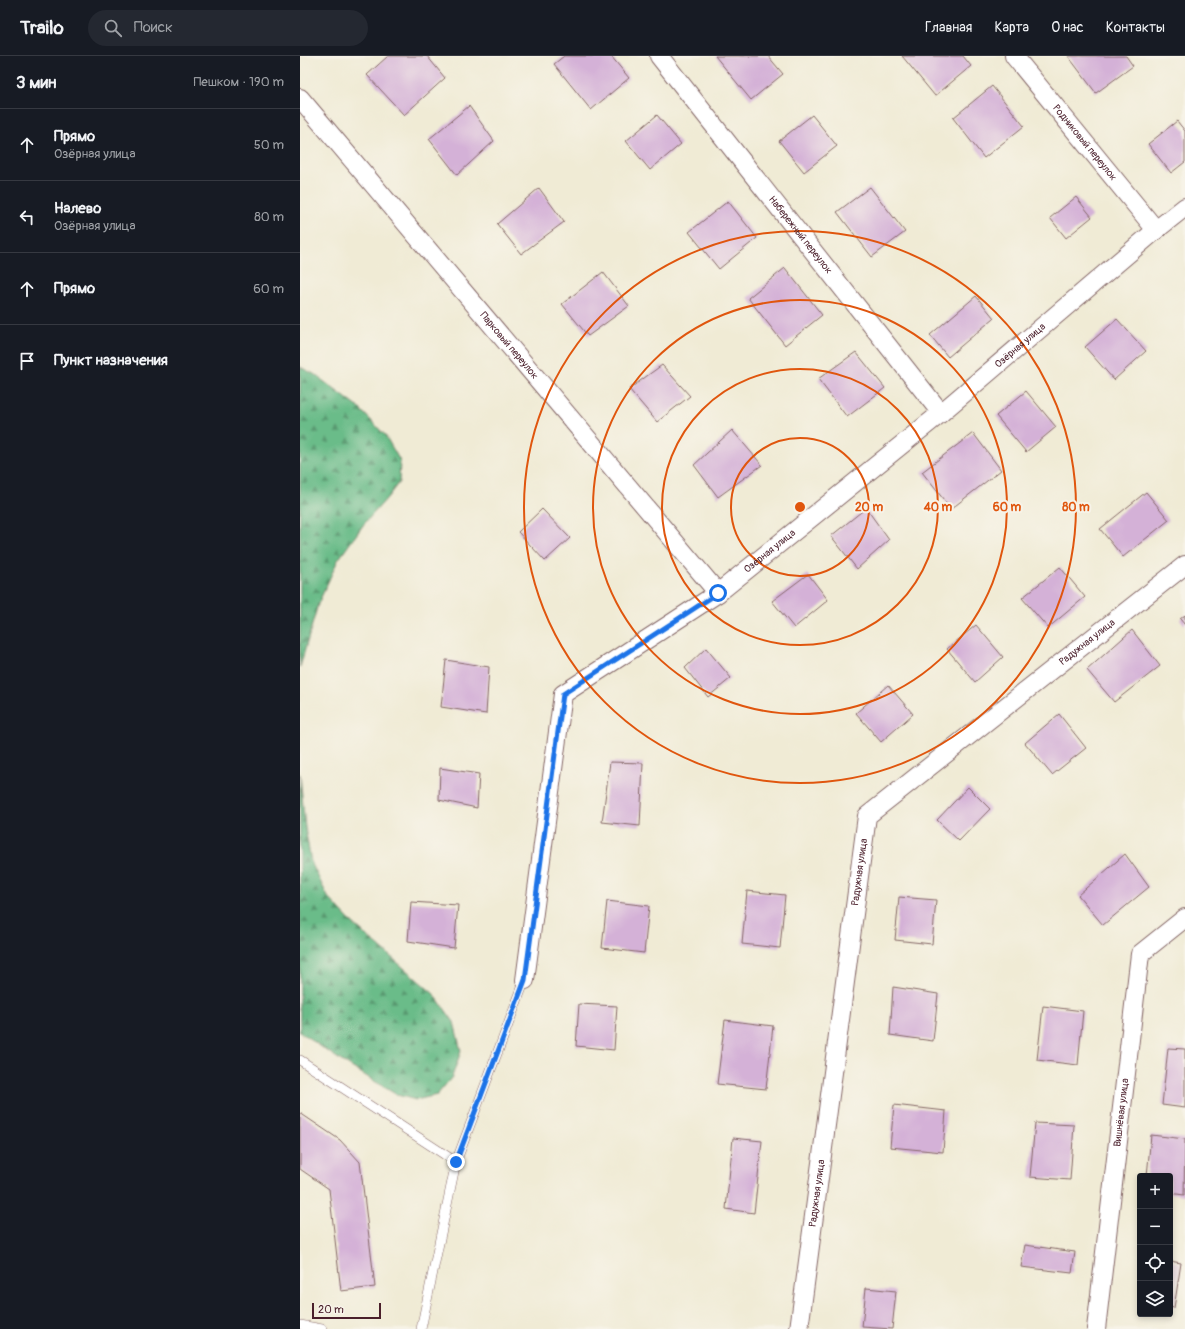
<!DOCTYPE html>
<html lang="ru">
<head>
<meta charset="utf-8">
<style>
	body { margin:0; font-family:Pangolin,sans-serif; background:#242831; color:#f1f3f6 }
	.controls { position:absolute; right:12px; bottom:12px; display:grid; overflow:hidden; border-radius:4px; box-shadow:0 2px 6px #0003 }
	.controls button { width:36px; height:36px; display:grid; place-items:center; padding:0; border:0; border-bottom:1px solid #363941; background:#171b24; color:#f1f3f6; font:20px sans-serif }
	.scale { position:absolute; left:12px; bottom:10px; width:69px; box-sizing:border-box; padding-left:4px; border:2px solid #4a1f2b; border-top:0; font-size:11px; line-height:14px; white-space:nowrap; color:#4a1f2b; -webkit-text-stroke:3px #f7f3e8; paint-order:stroke }
	.stop { position:absolute; width:12px; height:12px; margin:-9px; border:3px solid #1a73e8; border-radius:50%; background:#fff }
	.stop.end { background:#1a73e8; border-color:#fff; box-shadow:0 1px 4px #0008 }
	.list { margin:0; padding:0; list-style:none }
	h2 { display:flex; justify-content:space-between; align-items:center; height:52px; margin:0; padding:0 16px; font-size:17px }
	h2 small { font-size:13px; font-weight:400; color:#9ea1a6 }
	.list li { display:grid; grid-template-columns:26px 1fr auto; gap:12px; align-items:center; box-sizing:border-box; height:72px; padding:0 16px; border-top:1px solid #363941 }
	.list b { display:block; font-size:15px; white-space:nowrap }
	.list p { margin:0; font-size:13px; white-space:nowrap; color:#9ea1a6 }
	.list em { font-size:13px; font-style:normal; color:#9ea1a6 }
	.icon { flex:none; width:22px; height:22px; fill:none; stroke:currentColor; stroke-width:2; stroke-linecap:round; stroke-linejoin:round }
	.map { position:relative; flex:none; width:885px; height:1273px; overflow:hidden }
	header { display:flex; align-items:center; gap:24px; box-sizing:border-box; height:56px; padding:0 20px; background:#171b24; border-bottom:1px solid #363941 }
	header strong { font-size:19px }
	nav { display:flex; gap:22px; margin-inline-start:auto; font-size:14px }
	.search { width:280px; height:36px; background:#242831; display:flex; align-items:center; gap:10px; box-sizing:border-box; padding:0 14px; border-radius:22px; color:#9ea1a6; font-size:15px }
	main { display:flex }
	aside { flex:1; background:#171b24 }
	.map>svg:first-child { display:block }
	.forest { fill:url(#forest-firs); stroke:#5a6e5a }
	.building { fill:#d4b1d7 }
	.lines { fill:none; stroke-linecap:round; stroke-linejoin:round }
	.lane-casing { stroke:#846666; stroke-width:10 }
	.street-casing { stroke:#846666; stroke-width:20 }
	.lane { stroke:#fff; stroke-width:9 }
	.street { stroke:#fff; stroke-width:18 }
	.route { stroke:#1a73e8; stroke-width:5 }
	.ring { fill:none; stroke:#e0560e; stroke-width:2 }
	.labels { text-anchor:middle; dominant-baseline:central; stroke-width:4; stroke-linejoin:round; paint-order:stroke }
	.street-label { font-size:10px; fill:#4a1f2b; stroke:#f7f3e8 }
	.centre { fill:#e0560e; stroke:#f7f3e8; stroke-width:2 }
	.ring-label { font-size:12px; text-anchor:middle; font-weight:bold; fill:#e0560e; stroke:#f7f3e8; stroke-width:4; stroke-linejoin:round; paint-order:stroke }
</style>
</head>
<body>
<header>
<strong>Trailo</strong>
<div class="search"><svg class="icon" aria-label="search" viewBox="0 0 24 24"><circle cx="10" cy="10" r="6"/><path d="M15 15l6 6"/></svg>Поиск</div>
<nav><a>Главная</a><a>Карта</a><a>О нас</a><a>Контакты</a></nav>
</header>
<main>
<aside>
<h2>3 мин<small>Пешком · 190 m</small></h2>
<ul class="list">
<li><svg class="icon" aria-label="ahead" viewBox="0 0 24 24"><path d="M12 20V5M6 11l6-6 6 6"/></svg><div><b>Прямо</b><p>Озёрная улица</p></div><em>50 m</em></li>
<li><svg class="icon" aria-label="left" viewBox="0 0 24 24"><path d="M17 20v-9H6M10 6l-5 5 5 5"/></svg><div><b>Налево</b><p>Озёрная улица</p></div><em>80 m</em></li>
<li><svg class="icon" aria-label="ahead" viewBox="0 0 24 24"><path d="M12 20V5M6 11l6-6 6 6"/></svg><div><b>Прямо</b></div><em>60 m</em></li>
<li><svg class="icon" aria-label="arrive" viewBox="0 0 24 24"><path d="M6 21V4h12l-3 4 3 4H6"/></svg><div><b>Пункт назначения</b></div></li>
</ul>
</aside>
<div class="map">
<svg width="885" height="1273" viewBox="0 0 885 1273">
	<defs>
		<pattern id="forest-firs" width="22" height="20" patternUnits="userSpaceOnUse"><rect width="22" height="20" fill="#6abc89"/><path d="M5 1l3.5 6h-7zM16 11l3.5 6h-7z" fill="#599870"/></pattern>
	</defs>
	<rect width="100%" height="100%" fill="#f7f3e8"/>
	<filter id="ink" filterUnits="userSpaceOnUse"><feTurbulence type="fractalNoise" baseFrequency=".025" numOctaves="2"/><feDisplacementMap in="SourceGraphic" scale="8" xChannelSelector="R" yChannelSelector="G"/><feConvolveMatrix kernelMatrix="1 2 1 2 8 2 1 2 1" color-interpolation-filters="sRGB"/></filter>
	<filter id="wash" filterUnits="userSpaceOnUse"><feTurbulence type="fractalNoise" baseFrequency=".012" numOctaves="4" result="noise"/><feDisplacementMap in="SourceGraphic" scale="16" xChannelSelector="R" yChannelSelector="G"/><feGaussianBlur stdDeviation="0.9" result="paint"/><feColorMatrix in="noise" values="0 0 0 0 0 0 0 0 0 0 0 0 0 0 0 0 0 1.4 0 .05"/><feComposite in="paint" operator="in"/></filter>
	<g filter="url(#wash)">
		<rect width="100%" height="100%" fill="#f0ebd5"/>
		<path class="forest" d="M0,311l14,7 44,33 27,28 15,26 -1,21 -12,16 -23,26 -26,36 -20,44 -18,63z
			M0,718l5,53 6,35 17,35 25,27 81,70 20,28 7,29 -9,26 -15,18 -21,5 -19,-5 -54,-33 -43,-30z"/>
		<g id="blocks">
			<path class="building" d="M88,0h39l18,22 -41,37 -37,-40z
				M264,0h47l18,22 -38,32 -37,-46z
				M415,0h53l15,18 -32,26z
				M602,0h61l8,10 -36,30z
				M768,0h58l7,10 -37,27z
				M692,30l32,40 -40,32 -31,-40z
				M169,50l25,35 -37,34 -28,-36z
				M357,59l24,29 -31,26 -24,-29z
				M512,59l25,31 -33,26 -25,-31z
				M877,65l8,10v31l-14,11 -23,-29z
				M570,131l35,45 -33,25 -35,-45z
				M239,132l25,34 -43,32 -24,-30z
				M776,141l16,20 -26,21 -16,-20z
				M428,145l29,37 -38,31 -30,-37z
				M485,212l37,47 -37,30 -37,-47z
				M303,216l26,34 -41,30 -26,-32z
				M676,240l18,22 -46,39 -18,-22z
				M817,263l29,32 -32,29 -29,-33z
				M556,296l29,36 -38,29 -29,-38z
				M362,309l28,31 -33,26 -28,-33z
				M726,335l30,36 -30,25 -30,-36z
				M432,374l30,35 -44,32 -24,-32z
				M673,377l28,37 -50,39 -29,-37z
				M846,436l23,28 -46,37 -23,-28z
				M566,452l23,32 -32,29 -26,-33z
				M242,453l28,29 -25,23 -27,-29z
				M760,511l25,30 -37,31 -26,-30z
				M508,518l20,26 -34,28 -22,-27z
				M885,559v10l-5,-6z
				M676,569l27,32 -28,25 -28,-33z
				M832,574l28,36 -46,36 -27,-32z
				M406,592l25,30 -23,19 -23,-29z
				M146,604l43,7 -3,47 -45,-7z
				M588,629l25,29 -32,28 -25,-29z
				M759,658l27,34 -34,27 -27,-32z
				M310,706l33,1 -3,63 -38,-4z
				M140,712l39,6 -2,34 -38,-8z
				M668,731l22,22 -31,32 -22,-21z
				M825,798l24,33 -46,38 -25,-30z
				M447,835l38,4 -5,53 -38,-4z
				M599,841l37,3 -4,44 -37,-4z
				M307,845l42,5 -5,47 -42,-5z
				M111,846l47,3 -4,43 -46,-7z
				M593,931l45,7 -5,47 -43,-6z
				M279,948l38,2 -3,44 -38,-4z
				M743,950l40,5 -5,54 -41,-5z
				M425,964l48,6 -7,63 -49,-5z
				M868,992l17,1v59l-23,-3z
				M594,1049l52,6 -3,41 -53,-5z
				M0,1057l40,27 20,22 15,125 -34,4 -12,-102 -29,-20z
				M735,1067l39,2 -4,55 -40,-3z
				M851,1079l34,4 -1,56 -14,-2v-17h-23z
				M433,1082l29,3 -8,72 -28,-4z
				M725,1189l50,7 -3,21 -51,-6z
				M870,1205l11,2 -7,45 -4,-1z
				M566,1232l30,3 -4,38 -30,-2z"/>
		</g>
	</g>
	<g filter="url(#ink)">
		<use href="#blocks" fill-opacity="0" stroke="#846666" stroke-width="1"/>
		<g class="lines">
			<g class="lane-casing">
				<path id="lane" d="M0,1004l156,102 -35,167
					M156,1106l69,-182
					M0,1269l22,4"/>
			</g>
			<g class="street-casing">
				<g id="street">
					<path id="s1" d="M359,0l282,357"/>
					<path id="s2" d="M714,0l142,174"/>
					<path id="s3" d="M0,42l418,495"/>
					<path id="s4" d="M225,924l38,-286 155,-101 223,-180 215,-183 29,-23"/>
					<path id="s5" d="M499,1273l68,-513 318,-251"/>
					<path id="s6" d="M796,1273l44,-375 45,-36"/>
				</g>
			</g>
			<use href="#lane" class="lane"/>
			<use href="#street" class="street"/>
		</g>
	</g>
	<g class="lines" filter="url(#ink)">
		<path class="route" d="M156,1106l69,-182 38,-286 155,-101"/>
	</g>
	<g class="ring">
		<circle cx="500" cy="451" r="69"/>
		<circle cx="500" cy="451" r="138"/>
		<circle cx="500" cy="451" r="207"/>
		<circle cx="500" cy="451" r="276"/>
	</g>
	<g class="labels">
		<g class="street-label">
			<text stroke="none"><textPath href="#s2" startOffset="112">Родниковый переулок</textPath></text>
			<text stroke="none"><textPath href="#s1" startOffset="228">Набережный переулок</textPath></text>
			<text stroke="none"><textPath href="#s3" startOffset="324">Парковый переулок</textPath></text>
			<text stroke="none"><textPath href="#s4" startOffset="864">Озёрная улица</textPath></text>
			<text stroke="none"><textPath href="#s4" startOffset="540">Озёрная улица</textPath></text>
			<text stroke="none"><textPath href="#s5" startOffset="798">Радужная улица</textPath></text>
			<text stroke="none"><textPath href="#s5" startOffset="461">Радужная улица</textPath></text>
			<text stroke="none"><textPath href="#s6" startOffset="218">Вишнёвая улица</textPath></text>
			<text stroke="none"><textPath href="#s5" startOffset="137">Радужная улица</textPath></text>
		</g>
	</g>
	<circle cx="500" cy="451" r="6" class="centre"/>
	<g class="ring-label">
		<text x="569" y="455">20 m</text>
		<text x="638" y="455">40 m</text>
		<text x="707" y="455">60 m</text>
		<text x="776" y="455">80 m</text>
	</g>
</svg>
<div class="controls">
<button>+</button>
<button>−</button>
<button><svg class="icon" aria-label="locate" viewBox="0 0 24 24"><circle cx="12" cy="12" r="6"/><path d="M12 2v4M12 18v4M2 12h4M18 12h4"/></svg></button>
<button><svg class="icon" aria-label="layers" viewBox="0 0 24 24"><path d="M12 4l9 5-9 5-9-5zM3 14l9 5 9-5"/></svg></button>
</div>
<div class="scale">20 m</div>
<div class="stop" style="left:418px;top:537px"></div>
<div class="stop end" style="left:156px;top:1106px"></div>
</div>
</main>
</body>
</html>
